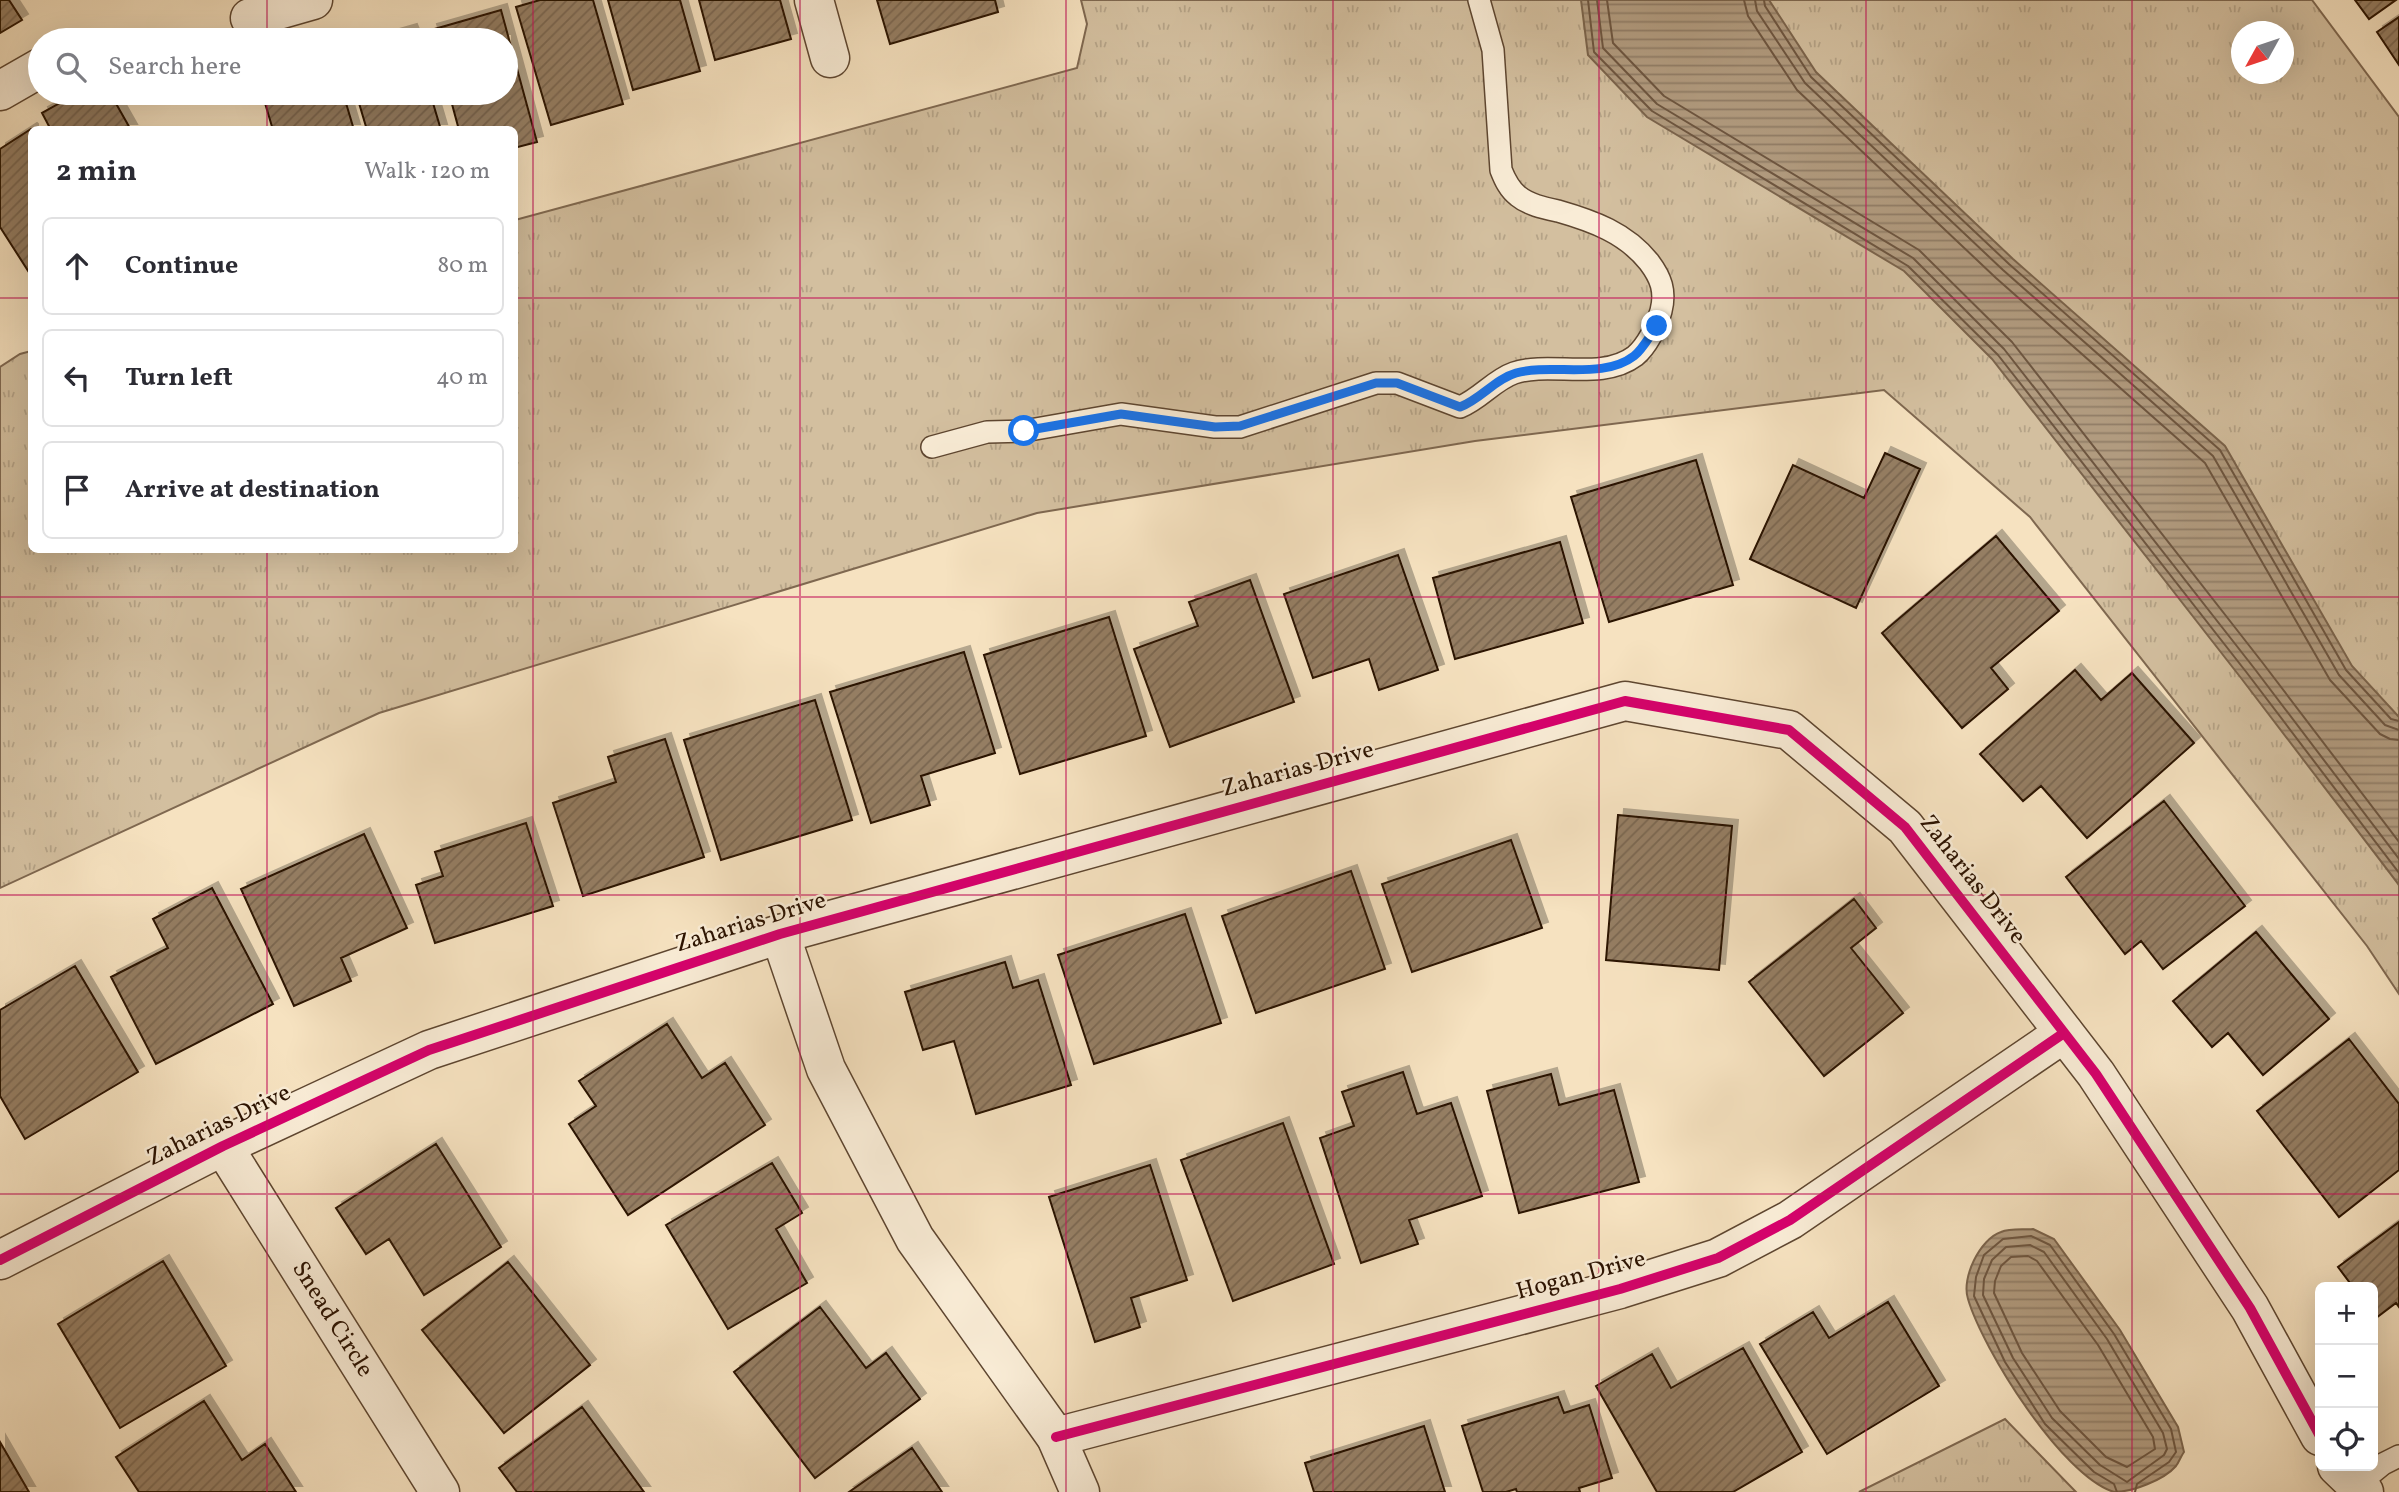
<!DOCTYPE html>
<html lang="en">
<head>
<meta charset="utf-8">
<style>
	body { margin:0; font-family:Vollkorn,serif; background:#f2f2f3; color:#2b2b33 }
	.controls { position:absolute; right:21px; bottom:21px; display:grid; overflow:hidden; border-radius:10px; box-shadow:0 7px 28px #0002 }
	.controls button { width:63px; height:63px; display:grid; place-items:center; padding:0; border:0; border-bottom:2px solid #e1e1e2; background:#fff; color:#2b2b33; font:35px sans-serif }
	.compass { position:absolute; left:2231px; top:21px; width:63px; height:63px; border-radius:50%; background:#fff; box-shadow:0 7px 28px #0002; rotate:230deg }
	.stop { position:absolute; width:21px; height:21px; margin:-16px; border:5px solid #1a73e8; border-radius:50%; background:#fff }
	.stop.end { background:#1a73e8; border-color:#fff; box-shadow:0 2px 7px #0008 }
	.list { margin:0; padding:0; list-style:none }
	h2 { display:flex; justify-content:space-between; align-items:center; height:91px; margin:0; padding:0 28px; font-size:30px }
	h2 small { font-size:23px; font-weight:400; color:#7c7c81 }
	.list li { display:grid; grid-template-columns:46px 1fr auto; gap:21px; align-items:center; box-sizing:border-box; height:98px; margin:0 14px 14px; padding:0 14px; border:2px solid #e1e1e2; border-radius:10px }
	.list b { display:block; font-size:26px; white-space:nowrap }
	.list em { font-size:23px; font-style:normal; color:#7c7c81 }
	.icon { flex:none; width:38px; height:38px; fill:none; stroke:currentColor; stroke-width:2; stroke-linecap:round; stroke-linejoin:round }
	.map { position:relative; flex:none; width:2399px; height:1492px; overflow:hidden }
	.search { position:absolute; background:#fff; box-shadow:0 7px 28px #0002; left:28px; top:28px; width:490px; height:77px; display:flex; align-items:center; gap:18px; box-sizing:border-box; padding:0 24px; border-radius:38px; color:#7c7c81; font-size:26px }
	.panel { position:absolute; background:#fff; box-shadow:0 7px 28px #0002; left:28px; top:126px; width:490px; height:427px; border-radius:10px }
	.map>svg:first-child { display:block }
	.grass { fill:url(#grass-tufts); stroke:#7f6850; stroke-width:2; fill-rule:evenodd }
	.water { fill:url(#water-rules); stroke:#7b644c; stroke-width:2 }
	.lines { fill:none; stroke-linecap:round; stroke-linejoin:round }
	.shore { stroke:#6e5640; stroke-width:2 }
	.building { fill:url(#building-hatch); stroke:#2b1200; stroke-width:2; filter:url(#shadow) }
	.lane-casing { stroke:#5e4630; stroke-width:24 }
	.street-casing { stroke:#5e4630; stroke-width:41 }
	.lane { stroke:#f9ecd6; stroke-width:21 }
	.street { stroke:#f9ecd6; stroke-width:38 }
	.cycleway-casing { stroke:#f9ecd6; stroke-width:15 }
	.cycleway { stroke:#d6006c; stroke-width:10 }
	.route { stroke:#1a73e8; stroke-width:9 }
	.grid { fill:none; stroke:#c2185b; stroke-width:2; stroke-opacity:0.55 }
	.labels { text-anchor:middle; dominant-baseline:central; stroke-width:5; stroke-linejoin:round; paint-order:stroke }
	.street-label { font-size:24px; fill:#2b1200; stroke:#f9ecd6 }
</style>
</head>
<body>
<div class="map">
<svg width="2399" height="1492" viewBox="0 0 2399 1492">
	<defs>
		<pattern id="grass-tufts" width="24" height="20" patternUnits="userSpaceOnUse" patternTransform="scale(1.75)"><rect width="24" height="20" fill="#d3bf9f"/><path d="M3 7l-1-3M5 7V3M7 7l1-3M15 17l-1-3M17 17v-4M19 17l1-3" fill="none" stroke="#b5a387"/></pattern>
		<pattern id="water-rules" width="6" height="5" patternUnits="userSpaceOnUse" patternTransform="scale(1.75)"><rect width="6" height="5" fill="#b19b7f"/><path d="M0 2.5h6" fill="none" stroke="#907d66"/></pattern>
		<pattern id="building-hatch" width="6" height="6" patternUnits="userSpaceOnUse" patternTransform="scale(1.75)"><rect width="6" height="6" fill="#957e64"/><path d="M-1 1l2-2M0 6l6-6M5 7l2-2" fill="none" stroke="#7a6650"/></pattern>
		<filter id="shadow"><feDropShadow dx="6" dy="-6" stdDeviation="0" flood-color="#0004"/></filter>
	</defs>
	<rect width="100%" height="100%" fill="#f6e2c0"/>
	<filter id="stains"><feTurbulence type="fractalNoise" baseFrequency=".00286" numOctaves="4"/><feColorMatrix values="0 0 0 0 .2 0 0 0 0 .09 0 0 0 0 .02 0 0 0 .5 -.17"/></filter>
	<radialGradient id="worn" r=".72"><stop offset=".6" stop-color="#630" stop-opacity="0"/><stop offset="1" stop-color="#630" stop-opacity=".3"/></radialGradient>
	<path class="grass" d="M1081,0h1231l87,117v877l-32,-48 -337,-429 -146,-127 -409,51 -438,72 -658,200 -379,175v-521l20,-13 11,-3 1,199h482l1,-330 562,-152 10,-44zM2242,32h42v42h-42z
		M2005,1419l71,73h-217z"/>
	<path class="water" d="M1581,0h188l47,72 197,187 212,187 127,220 47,51v168l-158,-207 -249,-319 -88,-88 -257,-154 -59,-62z
		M2033,1229l21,10 66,91 58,97 6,25c-3,4 -5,10 -8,14 -12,14 -44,26 -62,26 -52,-16 -131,-142 -146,-193 -7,-21 12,-60 33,-67 9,-4 22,-2 32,-3z"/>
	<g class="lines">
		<path class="shore" d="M1588,0l6,52 58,59 256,155 90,89 249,318 152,200
			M1597,0l6,48 54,56 256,154 91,91 250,319 145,191
			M1607,0l6,43 51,53 255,154 93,92 250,320 137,180
			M1744,0l4,16 49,74 199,188 209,185 125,217 50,54 10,5 9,1
			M1755,0l2,11 48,72 198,187 210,186 126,219 46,50 14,5
			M1764,0l1,6 46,71 198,187 211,186 126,220 45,49 8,2
			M2030,1245l14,7 63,87 56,94 4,16 -3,6 -37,27 -27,-17 -48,-47 -39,-60 -30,-63 1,-16 8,-19 14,-13z
			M2028,1256l9,5 61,84 55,92 2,12 -28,18 -21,-10 -46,-46 -38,-58 -28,-60 1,-12 6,-15 10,-9z
			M2117,1492l-3,-8 -20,-12 -49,-48 -40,-62 -31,-66 2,-19 8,-22 19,-16 28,-3 19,9 64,89 57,95 5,23 -7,10 -32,22 -2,8"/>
	</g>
	<path class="building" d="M0,0h9l13,20 -22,13z
		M540,0h53l30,104 -72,21 -35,-118z
		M608,0h72l20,71 -67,19z
		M699,0h81l11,39 -76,21z
		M877,0h118l3,12 -108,32z
		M2355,0h41l-27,19z
		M501,10l36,132 -23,6v-18h-55l-10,-37h57v-53h-72l-3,-10z
		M2399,17v48l-22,-33z
		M411,30l4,10h-39z
		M78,93h32l21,37h-80l-9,-17z
		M262,93h81l11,37h-81z
		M356,93h74l11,37h-74z
		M31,129l1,1v147l-32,-50v-78z
		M1885,453l35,16 -64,139 -106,-49 43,-94 71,33z
		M1696,460l37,125 -124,37 -38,-125z
		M1996,536l63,75 -68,57 17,21 -46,39 -80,-95z
		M1560,542l23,81 -128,36 -22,-81z
		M1398,555l40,115 -59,20 -10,-31 -56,19 -29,-84z
		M1250,580l44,122 -124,45 -36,-98 64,-23 -9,-24z
		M1109,617l37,119 -126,38 -36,-119z
		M964,652l31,101 -74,23 9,29 -59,18 -41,-131z
		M2075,670l26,30 31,-27 62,70 -107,95 -46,-52 -18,15 -43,-47z
		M815,700l37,120 -131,40 -37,-120z
		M665,739l39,118 -121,39 -30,-93 63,-21 -8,-25z
		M2164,801l81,105 -82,63 -22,-28 -16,13 -59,-77z
		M1618,815l114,11 -13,144 -113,-10z
		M526,823l27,83 -118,37 -19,-58 27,-9 -8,-24z
		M364,834l43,94 -66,30 10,23 -57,25 -53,-117z
		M1511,840l31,88 -130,44 -30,-88z
		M1351,871l34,98 -129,44 -34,-97z
		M212,888l61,116 -117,60 -45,-87 57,-29 -15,-29z
		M1854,899l22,29 -25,20 52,65 -79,63 -75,-94z
		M1185,914l36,109 -127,41 -36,-109z
		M2256,932l73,87 -66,56 -35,-42 -16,14 -39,-46z
		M1005,962l8,26 25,-8 33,105 -95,29 -22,-73 -31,9 -18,-58z
		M75,966l63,106 -113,67 -25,-43v-86z
		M667,1024l35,54 23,-15 40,62 -137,90 -59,-91 27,-18 -17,-25z
		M2349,1039l50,65v66l-60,47 -82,-106z
		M1403,1072l14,42 34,-11 31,93 -73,24 9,24 -57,19 -41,-125 34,-12 -12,-34z
		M1551,1074l8,31 55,-15 25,92 -120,31 -32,-122z
		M1283,1123l51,141 -101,37 -52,-141z
		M436,1144l65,103 -77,48 -35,-56 -23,15 -30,-46z
		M772,1163l30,50 -26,16 31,54 -79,46 -62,-104z
		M1150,1165l37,115 -56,18 9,29 -45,15 -46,-145z
		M2399,1222v85l-3,-4 -20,15 -3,-5v-26h-20l-15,-20z
		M163,1261l63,105 -106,62 -62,-104z
		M508,1262l82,103 -86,68 -82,-103z
		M1888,1302l51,84 -112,68 -67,-110 53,-32 16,26z
		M820,1307l46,61 20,-15 34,46 -105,79 -81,-106z
		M1743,1348l59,104 -69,40h-76l-61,-106 56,-32 19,34z
		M1558,1397l6,16 25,-8 23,73 -33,10 1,4h-63l-1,-3 -10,3h-23l-21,-66z
		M204,1401l38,59 23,-16 31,48h-157l-23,-35z
		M582,1407l62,85h-127l-18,-24z
		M1424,1426l21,66h-131l-9,-29z
		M0,1442l29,50h-29z
		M912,1448l30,44h-93z"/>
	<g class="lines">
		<g class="lane-casing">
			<path id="lane" d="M932,447l55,-15 37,-1 97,-17 94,13h25l136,-44h21l63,24c20,-8 34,-27 54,-34 36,-12 88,8 121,-17 12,-10 22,-30 26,-45 5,-20 0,-33 -12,-49 -23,-29 -56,-41 -91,-51 -14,-3 -29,-6 -40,-15 -9,-7 -13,-16 -17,-26l-8,-120 -14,-50
				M2350,1491l33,-27 16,-8"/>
		</g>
		<g class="street-casing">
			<g id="street">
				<path d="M814,0l16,58"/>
				<path d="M250,18l63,-18"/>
				<path d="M0,91l40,-23"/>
				<path d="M780,934l46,135 89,170 141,198 24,55"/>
				<path id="s1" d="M223,1146l217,346"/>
				<path d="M0,1260l223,-114 206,-96 351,-116 845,-233 164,29 116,97 191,247 154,234 70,128"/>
				<path d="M1056,1437l564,-148 98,-31 72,-38 274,-187"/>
				<path d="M2337,1466l27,26"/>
			</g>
		</g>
		<use href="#lane" class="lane"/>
		<use href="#street" class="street"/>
		<g class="cycleway-casing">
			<path id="cycleway" d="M0,1260l223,-114 206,-96 351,-116 845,-233 164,29 116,97 191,247 154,234 70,128
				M1056,1437l564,-148 98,-31 72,-38 274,-187"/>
		</g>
		<use href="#cycleway" class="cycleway"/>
	</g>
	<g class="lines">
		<path class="route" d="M1024,431l97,-17 94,13 25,-1 136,-43h21l63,24c21,-8 35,-28 56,-34 36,-10 87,7 118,-17 9,-7 16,-21 23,-30"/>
	</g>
	<path class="grid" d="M267,0v40M533,0v1492M800,0v1492M1066,0v1492M1333,0v1492M1599,0v1492M1866,0v1492M2132,0v1492M267,93v37M0,298h32M514,298h1885M267,550v942M0,597h2399M0,895h2399M0,1194h2399"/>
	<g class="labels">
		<g class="street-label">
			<text transform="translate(1298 770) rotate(-15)">Zaharias Drive</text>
			<text transform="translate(1972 880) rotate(52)">Zaharias Drive</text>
			<text transform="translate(751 923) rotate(-17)">Zaharias Drive</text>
			<text transform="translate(219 1126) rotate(-26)">Zaharias Drive</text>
			<text transform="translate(1581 1276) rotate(-15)">Hogan Drive</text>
			<text stroke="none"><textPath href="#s1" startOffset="205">Snead Circle</textPath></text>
		</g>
	</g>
	<rect width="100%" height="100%" filter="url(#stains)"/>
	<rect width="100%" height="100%" fill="url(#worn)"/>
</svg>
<div class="controls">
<button>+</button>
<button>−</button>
<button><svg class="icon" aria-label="locate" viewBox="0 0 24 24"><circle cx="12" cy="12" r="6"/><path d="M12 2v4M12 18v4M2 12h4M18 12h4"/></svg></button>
</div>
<svg class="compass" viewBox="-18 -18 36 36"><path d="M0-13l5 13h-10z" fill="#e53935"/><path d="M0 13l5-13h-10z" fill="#7c7c81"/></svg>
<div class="stop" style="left:1024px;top:431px"></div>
<div class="stop end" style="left:1657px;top:326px"></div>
<div class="search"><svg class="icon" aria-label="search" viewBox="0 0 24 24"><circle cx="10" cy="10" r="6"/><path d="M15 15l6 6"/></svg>Search here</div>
<section class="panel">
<h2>2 min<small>Walk · 120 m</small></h2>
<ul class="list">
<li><svg class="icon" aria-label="ahead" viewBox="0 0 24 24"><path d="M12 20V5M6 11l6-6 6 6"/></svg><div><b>Continue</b></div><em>80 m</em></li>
<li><svg class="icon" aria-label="left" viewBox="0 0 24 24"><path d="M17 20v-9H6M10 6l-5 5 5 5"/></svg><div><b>Turn left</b></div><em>40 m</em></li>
<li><svg class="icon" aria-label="arrive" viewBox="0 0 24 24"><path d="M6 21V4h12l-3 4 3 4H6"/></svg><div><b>Arrive at destination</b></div></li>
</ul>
</section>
</div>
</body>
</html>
